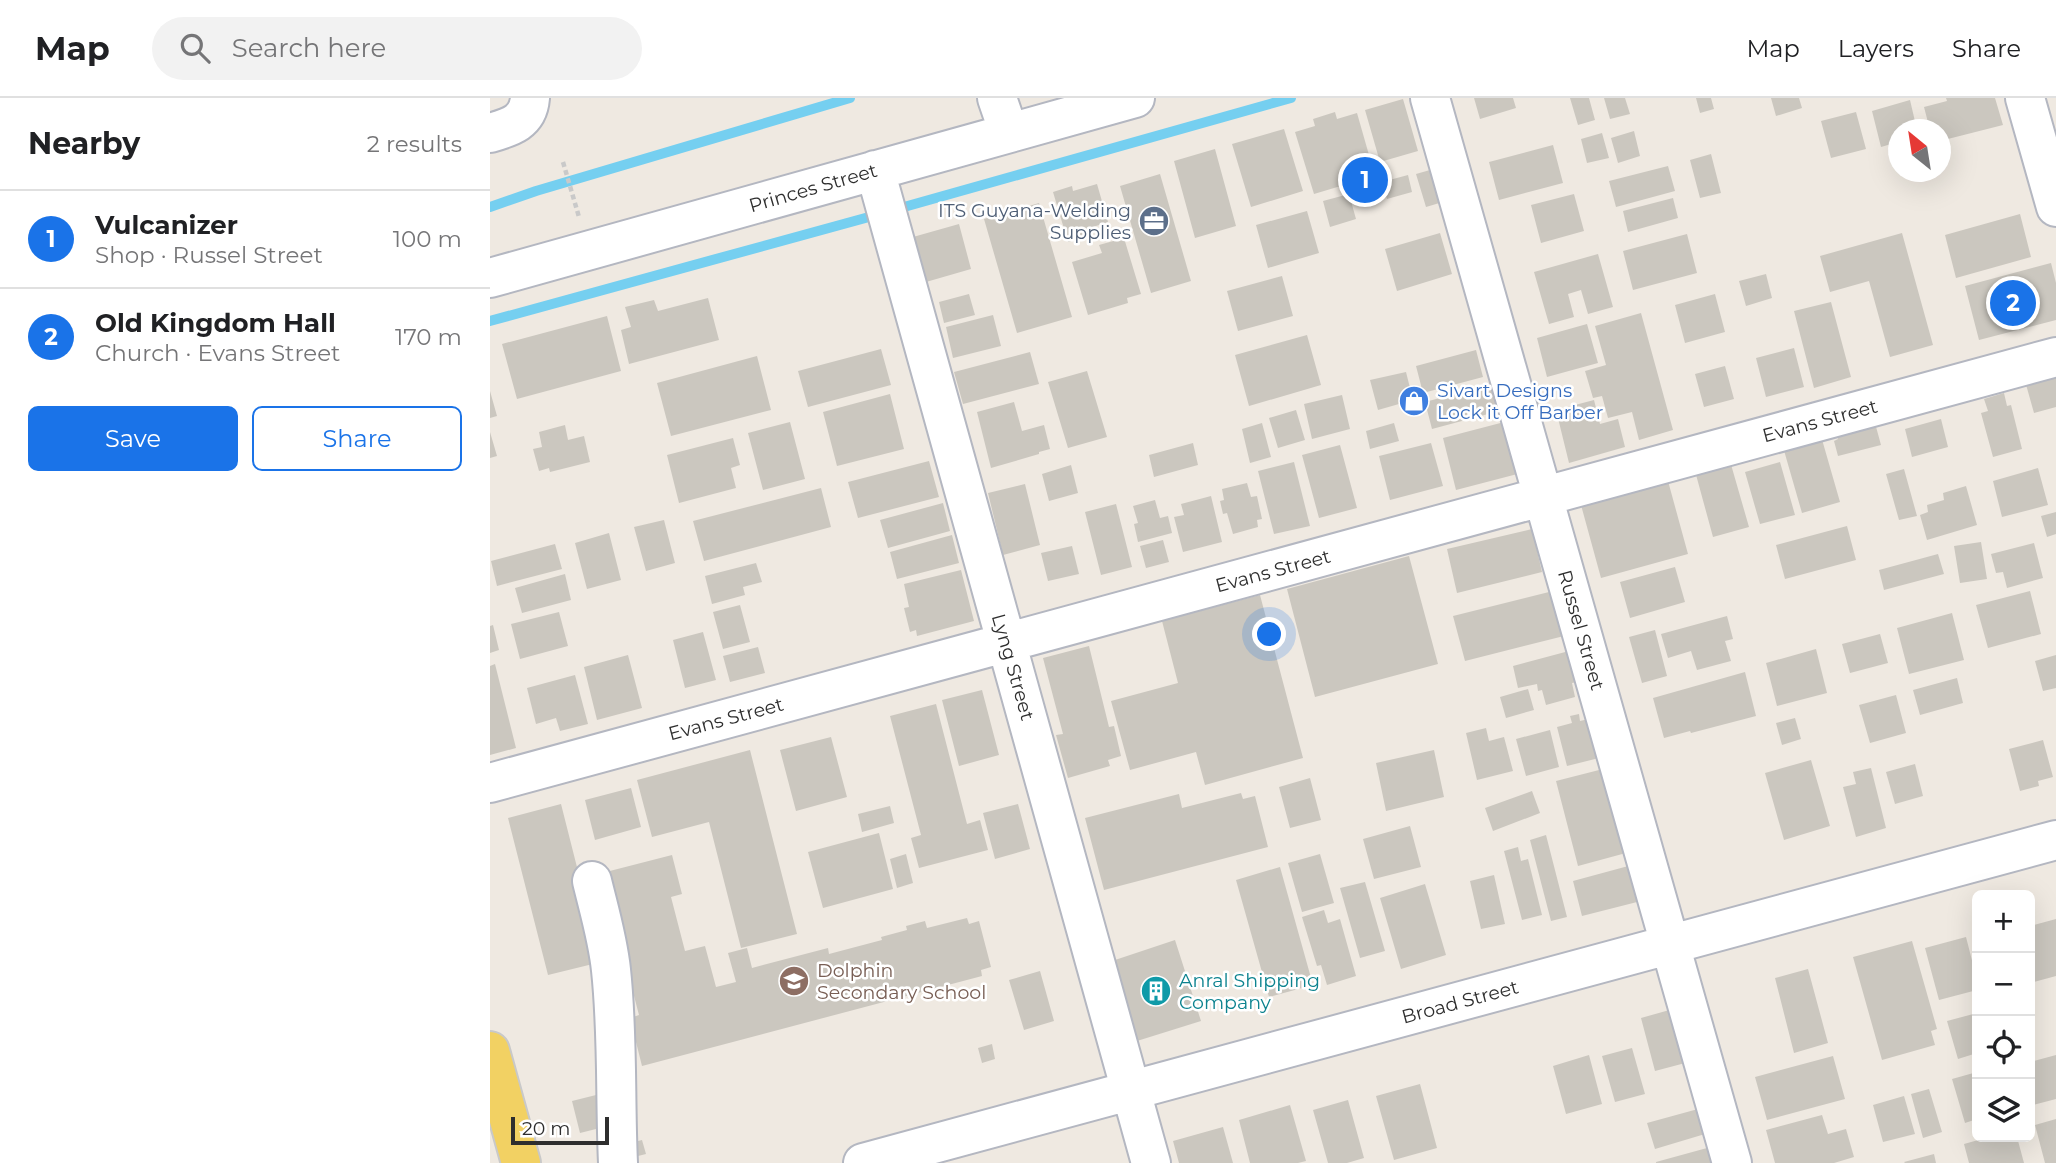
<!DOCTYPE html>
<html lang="en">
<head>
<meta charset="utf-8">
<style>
	body { margin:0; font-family:Montserrat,sans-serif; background:#f2f2f2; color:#202124 }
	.controls { position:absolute; right:21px; bottom:21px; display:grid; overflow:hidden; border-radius:10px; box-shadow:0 7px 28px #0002 }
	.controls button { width:63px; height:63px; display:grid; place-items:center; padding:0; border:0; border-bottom:2px solid #e0e0e0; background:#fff; color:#202124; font:35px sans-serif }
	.compass { position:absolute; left:1398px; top:21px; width:63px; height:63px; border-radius:50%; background:#fff; box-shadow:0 7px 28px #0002; rotate:330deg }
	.scale { position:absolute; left:21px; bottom:18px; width:98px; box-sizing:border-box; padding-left:7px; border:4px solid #2e2e2e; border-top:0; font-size:19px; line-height:24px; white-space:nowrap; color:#2e2e2e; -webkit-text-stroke:5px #fff; paint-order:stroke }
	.you { position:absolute; left:780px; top:537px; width:24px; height:24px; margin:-18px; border:5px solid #fff; border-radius:50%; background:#1a73e8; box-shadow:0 0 0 10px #1a73e833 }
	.badge { display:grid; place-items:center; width:46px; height:46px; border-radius:50%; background:#1a73e8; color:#fff; font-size:23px; font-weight:700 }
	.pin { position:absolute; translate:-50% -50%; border:4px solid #fff; box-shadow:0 2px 7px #0006 }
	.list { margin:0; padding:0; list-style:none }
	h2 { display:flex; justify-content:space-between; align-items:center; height:91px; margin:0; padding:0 28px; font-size:30px }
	h2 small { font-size:23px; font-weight:400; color:#757577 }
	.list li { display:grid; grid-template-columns:46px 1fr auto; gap:21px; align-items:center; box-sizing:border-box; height:98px; padding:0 28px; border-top:2px solid #e0e0e0 }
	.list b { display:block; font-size:26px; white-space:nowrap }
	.list p { margin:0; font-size:23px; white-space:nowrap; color:#757577 }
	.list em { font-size:23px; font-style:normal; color:#757577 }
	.actions { display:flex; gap:14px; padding:21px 28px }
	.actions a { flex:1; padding:16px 0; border:2px solid #1a73e8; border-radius:10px; text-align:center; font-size:24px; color:#1a73e8 }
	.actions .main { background:#1a73e8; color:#fff }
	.icon { flex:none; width:38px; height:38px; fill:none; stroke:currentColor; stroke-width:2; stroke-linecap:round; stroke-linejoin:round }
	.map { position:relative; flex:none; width:1566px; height:1065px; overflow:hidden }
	header { display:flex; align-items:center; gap:42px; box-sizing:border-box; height:98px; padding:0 35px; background:#fff; border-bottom:2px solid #e0e0e0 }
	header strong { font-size:33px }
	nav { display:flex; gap:38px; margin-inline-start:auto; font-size:24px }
	.search { width:490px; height:63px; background:#f2f2f2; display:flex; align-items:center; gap:18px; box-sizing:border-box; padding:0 24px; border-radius:38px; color:#757577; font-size:26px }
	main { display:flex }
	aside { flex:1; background:#fff }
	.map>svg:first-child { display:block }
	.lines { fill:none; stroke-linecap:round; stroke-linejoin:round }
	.stream { stroke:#75cff0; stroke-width:10 }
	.building { fill:#cbc7bf }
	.minor-casing { stroke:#b4b7c1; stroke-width:42 }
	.major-casing { stroke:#c9c9c9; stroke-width:42 }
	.path { stroke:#c9c9c9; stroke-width:4.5; stroke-dasharray:5 3.5; stroke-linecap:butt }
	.minor { stroke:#fff; stroke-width:38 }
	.major { stroke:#f2d163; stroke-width:38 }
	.labels { text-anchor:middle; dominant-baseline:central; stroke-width:5; stroke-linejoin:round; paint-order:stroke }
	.street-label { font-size:19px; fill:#2e2e2e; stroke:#fff }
	.service-label { font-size:19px; fill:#4e5e75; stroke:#fff; text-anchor:end }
	.shop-label { font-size:19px; fill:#366cbe; stroke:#fff; text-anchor:start }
	.education-label { font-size:19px; fill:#785e54; stroke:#fff; text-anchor:start }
	.culture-label { font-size:19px; fill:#0d838f; stroke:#fff; text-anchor:start }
</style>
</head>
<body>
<header>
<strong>Map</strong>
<div class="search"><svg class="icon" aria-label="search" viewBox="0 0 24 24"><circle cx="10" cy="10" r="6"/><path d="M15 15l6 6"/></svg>Search here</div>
<nav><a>Map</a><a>Layers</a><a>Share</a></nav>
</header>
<main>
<aside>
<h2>Nearby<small>2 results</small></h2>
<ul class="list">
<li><span class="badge">1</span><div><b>Vulcanizer</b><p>Shop · Russel Street</p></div><em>100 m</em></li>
<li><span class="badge">2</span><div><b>Old Kingdom Hall</b><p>Church · Evans Street</p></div><em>170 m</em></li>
</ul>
<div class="actions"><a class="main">Save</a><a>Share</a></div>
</aside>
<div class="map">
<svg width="1566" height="1065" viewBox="0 0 1566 1065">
	<rect width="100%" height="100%" fill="#efe9e1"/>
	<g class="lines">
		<path class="stream" d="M0,109l46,-16 314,-93
			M414,109l387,-109
			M0,223l379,-104"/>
	</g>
	<path class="building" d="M984,0h39l3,10 -36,11z
		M1080,0h19l6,22 -17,5z
		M1114,0h21l5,16 -20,5z
		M1206,0h15l3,11 -14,4z
		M1281,0h28l3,10 -26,8z
		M1456,0h49l8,27 -63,16v-11h-10l-6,-23 23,-6z
		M913,1l15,52 -38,11 -15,-52z
		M1420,2l7,30h-19v12l-17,5 -9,-36z
		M845,14l2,7 20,-6 16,56 -21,6 2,7 -40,12 -19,-62 20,-6 -2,-7z
		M1366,14l10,37 -35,9 -10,-37z
		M794,31l19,62 -52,16 -19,-63z
		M1144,33l6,25 -22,7 -7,-25z
		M1112,35l7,25 -22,5 -6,-24z
		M1063,47l10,38 -64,17 -10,-38z
		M725,51l21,77 -41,12 -21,-77z
		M1221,56l10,39 -21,5 -10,-38z
		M954,68l9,33 -27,8 -10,-33z
		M1178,68l7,25 -59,16 -7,-26z
		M670,76l31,107 -40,12 -31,-107z
		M918,77l4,17 -25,7 -5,-17z
		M607,86l11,38 -21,7 2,7 -21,6 -15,-50 19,-6 1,5z
		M859,96l7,25 -26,8 -7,-26z
		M1084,96l10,37 -43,12 -10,-38z
		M1183,100l5,20 -50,14 -5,-21z
		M549,105l33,114 -55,16 -33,-114z
		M817,113l12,42 -51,15 -12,-43z
		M1530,116l11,43 -75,21 -11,-43z
		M469,126l12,45 -45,13 -13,-45z
		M950,135l12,41 -55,17 -12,-42z
		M1412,135l31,112 -43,12 -21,-76 -39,11 -10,-36z
		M1197,136l10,39 -64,17 -10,-39z
		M634,140l17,56 -14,4 1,5 -40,12 -16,-53 30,-9 -3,-8z
		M1108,156l15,53 -25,7 -7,-24 -13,4 6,23 -25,7 -15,-52z
		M1561,165l5,20v37l-77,20 -14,-54z
		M1276,176l6,24 -26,8 -7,-25z
		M792,178l11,40 -55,15 -11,-40z
		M479,196l6,21 -31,8 -5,-21z
		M1225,196l10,38 -40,11 -10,-38z
		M218,200l11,42 -90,24 -8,-34 10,-3 -6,-20 29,-7 4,11z
		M1341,204l20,75 -37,11 -20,-77z
		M1151,215l32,117 -34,10 -7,-28 -24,6 -6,-22 -9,2 -8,-27 21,-6 -11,-39z
		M503,217l8,31 -48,12 -7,-31z
		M117,218l14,55 -104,28 -15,-55z
		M1097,226l11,39 -51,14 -10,-39z
		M817,237l14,50 -72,21 -14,-51z
		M1304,250l10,39 -38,10 -10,-39z
		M391,251l10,36 -83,22 -10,-36z
		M986,252l7,27 -60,16 -7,-27z
		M540,254l9,32 -76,20 -9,-32z
		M267,258l14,54 -100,26 -14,-53z
		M1235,268l9,33 -30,8 -9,-33z
		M597,273l20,66 -39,11 -20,-66z
		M916,274l7,28 -35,10 -8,-30z
		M1566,274v35l-22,6 -9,-32z
		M1006,285l7,27 -71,19 -7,-27z
		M0,293l7,25 -7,2z
		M1514,295l3,13 4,-1 11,44 -29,8 -12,-44 7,-2 -4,-12z
		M400,296l14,55 -67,17 -14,-54z
		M852,297l8,34 -38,10 -8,-35z
		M1104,302l6,24 18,-5 7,28 -56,16 -13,-53z
		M524,304l8,29 22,-6 6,24 -11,3v2l-48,14 -14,-56z
		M806,312l9,30 -27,8 -9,-30z
		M1451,321l7,28 -36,10 -7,-28z
		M1022,322l13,52 -69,18 -13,-52z
		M300,324l15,57 -42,11 -15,-57z
		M772,325l9,34 -21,6 -8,-34z
		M904,325l5,18 -29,8 -4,-18z
		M1385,325l6,22 -43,11 -4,-15 4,-2 -1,-6z
		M75,327l3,15 16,-4 6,26 -40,10 -1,-4 -10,3 -6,-22 9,-2 -3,-15z
		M0,334l7,24 -7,2z
		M1331,338l19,66 -38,11 -19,-66z
		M243,340l7,27 -9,3 5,20 -57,15 -12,-48z
		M703,345l5,22 -44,12 -5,-22z
		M941,345l12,43 -53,14 -11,-44z
		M850,347l17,63 -38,10 -17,-63z
		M439,363l10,36 -81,21 -10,-36z
		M1240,363l19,66 -36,10 -18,-66z
		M804,364l16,64 -36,8 -16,-63z
		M1290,364l15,53 -35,9 -15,-52z
		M581,367l7,28 -29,8 -7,-27z
		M1548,370l10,37 -46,12 -9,-36z
		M1414,371l13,47 -18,4 -13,-46z
		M1178,383l20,73 -87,24 -20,-73z
		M757,385l4,14 6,-1 5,23 -5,1 1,7 -25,7 -6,-21 -4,1 -3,-13 4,-1 -2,-11z
		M535,386l15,61 -37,10 -15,-62z
		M1476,388l11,39 -50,15 -7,-25 8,-3 -1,-7 17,-5 -1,-7z
		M331,390l10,39 -127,34 -11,-40z
		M721,398l11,46 -39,10 -9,-35 10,-2 -3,-11z
		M665,402l5,18 8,-2 4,17 -34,9 -4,-18 4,-1 -5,-17z
		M453,405l7,28 -62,17 -8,-28z
		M626,406l16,63 -31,8 -16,-63z
		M1566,414v22l-9,3 -6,-21z
		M174,422l11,43 -29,8 -12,-44z
		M1357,428l9,34 -71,19 -9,-34z
		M1042,431l10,43 -85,21 -10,-44z
		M119,435l12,47 -34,9 -12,-46z
		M462,437l7,28 -62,16 -7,-27z
		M673,442l6,22 -23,6 -6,-22z
		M1491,444l6,37 -27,4 -6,-37z
		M1544,445l9,35 -36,10 -4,-16 -7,1 -5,-19z
		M65,446l7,25 -65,17 -6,-25z
		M582,448l7,28 -31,7 -7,-28z
		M1448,456l6,20 -60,16 -5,-20z
		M919,458l29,108 -123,33 -28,-108z
		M266,465l6,19 -19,5 2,8 -33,9 -7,-28z
		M1185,469l10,35 -55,16 -10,-36z
		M471,472l13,51 -57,15 -1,-6 -6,2 -6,-24 5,-1 -5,-23z
		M75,476l6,26 -49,13 -7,-25z
		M1063,493l11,45 -99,25 -12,-45z
		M1540,493l11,43 -53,14 -12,-43z
		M770,497l43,163 -98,27 -9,-33 -66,18 -19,-69 67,-18 -16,-62z
		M250,507l10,37 -27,7 -10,-37z
		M69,514l9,34 -48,13 -9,-35z
		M1462,515l12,47 -55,14 -12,-46z
		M1237,518l6,23 -8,2 6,20 -34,9 -6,-19 -23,7 -7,-24z
		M3,527l6,25 -9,3v-27z
		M1165,532l12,46 -25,7 -13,-46z
		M213,534l13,48 -31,8 -12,-48z
		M1390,536l8,29 -38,10 -8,-29z
		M599,548l20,81 5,-1 7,30 -13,4 2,6 -42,12 -12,-43 7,-1 -20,-76z
		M268,549l7,26 -35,9 -7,-26z
		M1326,551l11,44 -50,13 -11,-43z
		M1079,553l8,31 -5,1 3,14 -29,8 -4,-15 -4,1 -1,-7 -19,4 -5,-22z
		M138,557l14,53 -45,12 -13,-53z
		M1566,557v33l-13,3 -8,-30z
		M5,566l21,84 -26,7v-89z
		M1255,574l11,44 -65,17 -1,-2 -26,7 -11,-40z
		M85,577l13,49 -28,7 -4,-13 -20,6 -9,-36z
		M1467,580l6,25 -43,12 -7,-25z
		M1038,591l6,21 -28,8 -6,-21z
		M492,592l17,65 -40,11 -17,-66z
		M1406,597l10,38 -36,10 -11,-38z
		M446,606l31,120 13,-4 8,30 -69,18 -8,-30 10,-3 -31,-119z
		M1089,616l1,7 13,-3 10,39 -36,9 -10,-39 15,-4 -2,-7z
		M1305,620l6,21 -19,6 -6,-22z
		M996,630l3,13 15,-4 9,34 -36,9 -11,-47z
		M1060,632l9,37 -33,9 -10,-37z
		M341,639l16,60 -51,14 -16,-61z
		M1553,642l10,37 -15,4 1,5 -19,5 -11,-42z
		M260,652l47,184 -56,14 -32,-126 -57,15 -15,-57z
		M944,652l10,47 -58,14 -10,-48z
		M1321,662l19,66 -46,14 -19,-67z
		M1425,666l8,32 -28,8 -9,-32z
		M1381,670l15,60 -30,9 -13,-50 13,-3 -3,-12z
		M1113,671l23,84 -48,13 -22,-85z
		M820,680l11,42 -31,8 -11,-41z
		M141,690l10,39 -46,13 -10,-40z
		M1042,693l8,22 -47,18 -8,-23z
		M751,695l2,6 12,-3 13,51 -164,43 -19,-72 94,-24 3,14z
		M71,706l40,158 -53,13 -40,-157z
		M528,706l12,45 -35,10 -12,-46z
		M400,708l4,17 -32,9 -4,-18z
		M920,728l11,41 -47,12 -11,-40z
		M389,735l14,56 -70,19 -15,-56z
		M1056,737l21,82 -16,4 -21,-81z
		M1028,749l3,14 7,-2 14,56 -20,5 -18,-69z
		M416,756l7,29 -16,5 -7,-29z
		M830,756l14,49 -32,9 -14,-49z
		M182,757l10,39 -11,3 14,54 20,-5 11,41 20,-5 -8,-29 19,-5 5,20 76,-20 1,6 53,-14 -1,-3 26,-7 -1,-4 19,-5 2,7 40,-10 2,6 10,-3 12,46 -10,3 1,6 -340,90 -12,-48 9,-3 -37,-142z
		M1142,767l9,36 -59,15 -9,-35z
		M790,769l33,118 -44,12 -33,-117z
		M1004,777l11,49 -24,5 -11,-48z
		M875,784l20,69 -25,7 -20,-70z
		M935,786l21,71 -45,14 -21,-71z
		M834,812l4,13 12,-4 16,57 -29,9 -6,-20 -4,1 -15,-49z
		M1566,821v57l-26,7v-57z
		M1476,839l11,43v10l-38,10 -14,-52z
		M685,842l26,81 -64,20 -25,-80z
		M1422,843l25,88 -6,2 4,14 -53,15 -29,-103z
		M1318,871l20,74 -34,10 -19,-75z
		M550,873l14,50 -30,9 -15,-50z
		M1183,911l16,53 -34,9 -14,-53z
		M1487,915v40l-19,6 -11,-38z
		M502,946l3,15 -13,4 -4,-15z
		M1142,950l13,46 -30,8 -13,-46z
		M1099,957l13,49 -36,10 -13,-48z
		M1566,957v44l-23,6 -3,-13v-30z
		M1343,958l12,43 -78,21 -12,-43z
		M1487,974v47l-12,4 -13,-44z
		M930,986l17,64 -43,12 -18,-64z
		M1439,991l13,43 -19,6 -12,-44z
		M106,997l8,32 -24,6 -8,-32z
		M1414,998l11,38 -32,8 -10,-37z
		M858,1002l16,58 -17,5h-19l-15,-53z
		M800,1007l16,56 -8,2h-48l-11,-43z
		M1208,1011l7,25 -50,15 -8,-26z
		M1332,1017l6,19 18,-5 8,28 -20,6h-59l-9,-33z
		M1566,1021v44h-11l-10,-38z
		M733,1029l10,36h-54l-6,-22z
		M1499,1039h28l7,26h-55l-5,-19z
		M152,1042l4,14 -12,3 -4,-14z
		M1217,1050l5,15h-56v-1z
		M1444,1056l2,9h-31l-1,-1z"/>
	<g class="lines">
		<g class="minor-casing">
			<path id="minor" d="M507,0l12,35
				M940,0l302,1065
				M1535,0l31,109
				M0,35c21,-6 38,-11 40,-35
				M385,72l276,993
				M0,180l645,-180
				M0,685l1566,-426
				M102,783c7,29 16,59 19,89 7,64 4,129 7,193
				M373,1065l1193,-323"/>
		</g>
		<g class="major-casing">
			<path id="major" d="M0,953l31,112"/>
		</g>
		<path class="path" d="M73,64l16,55"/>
		<use href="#minor" class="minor"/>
		<use href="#major" class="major"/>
	</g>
	<defs>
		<g id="office-disc" transform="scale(1.575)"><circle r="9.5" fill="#5c6f8a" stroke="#fff"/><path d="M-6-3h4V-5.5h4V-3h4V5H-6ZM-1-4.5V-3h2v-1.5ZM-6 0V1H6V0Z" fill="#fff"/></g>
		<g id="shop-disc" transform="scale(1.575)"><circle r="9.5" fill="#3f7fe0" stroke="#fff"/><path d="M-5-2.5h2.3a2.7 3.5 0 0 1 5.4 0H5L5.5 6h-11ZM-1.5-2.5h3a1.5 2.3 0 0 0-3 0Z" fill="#fff"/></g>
		<g id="school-disc" transform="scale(1.575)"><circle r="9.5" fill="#8d6e63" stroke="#fff"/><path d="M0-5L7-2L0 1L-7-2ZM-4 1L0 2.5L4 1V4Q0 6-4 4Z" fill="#fff"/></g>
		<g id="building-disc" transform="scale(1.575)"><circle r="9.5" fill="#0f9aa8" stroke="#fff"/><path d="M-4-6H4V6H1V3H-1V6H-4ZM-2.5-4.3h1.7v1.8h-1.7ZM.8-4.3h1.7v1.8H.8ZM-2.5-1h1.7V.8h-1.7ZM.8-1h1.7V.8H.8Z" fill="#fff"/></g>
	</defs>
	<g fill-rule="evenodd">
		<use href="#office-disc" x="664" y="123"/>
		<use href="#shop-disc" x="924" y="303"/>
		<use href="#school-disc" x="304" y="883"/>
		<use href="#building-disc" x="666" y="893"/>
	</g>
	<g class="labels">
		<g class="street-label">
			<text transform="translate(323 90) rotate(-16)">Princes Street</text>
			<text transform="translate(1330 323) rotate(-15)">Evans Street</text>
			<text transform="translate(783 473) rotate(-15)">Evans Street</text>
			<text transform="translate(1091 532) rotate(74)">Russel Street</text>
			<text transform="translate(523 569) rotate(74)">Lyng Street</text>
			<text transform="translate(236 621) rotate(-15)">Evans Street</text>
			<text transform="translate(970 904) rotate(-15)">Broad Street</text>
		</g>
		<g class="service-label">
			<text x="641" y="112">ITS Guyana-Welding<tspan x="641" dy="22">Supplies</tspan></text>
		</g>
		<g class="shop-label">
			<text x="947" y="292">Sivart Designs<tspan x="947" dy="22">Lock it Off Barber</tspan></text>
		</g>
		<g class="education-label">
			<text x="327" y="872">Dolphin<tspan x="327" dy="22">Secondary School</tspan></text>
		</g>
		<g class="culture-label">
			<text x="689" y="882">Anral Shipping<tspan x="689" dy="22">Company</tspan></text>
		</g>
	</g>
</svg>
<div class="controls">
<button>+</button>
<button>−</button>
<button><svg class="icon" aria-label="locate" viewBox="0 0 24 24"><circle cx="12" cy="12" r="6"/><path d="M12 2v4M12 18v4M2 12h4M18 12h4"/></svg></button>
<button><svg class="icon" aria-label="layers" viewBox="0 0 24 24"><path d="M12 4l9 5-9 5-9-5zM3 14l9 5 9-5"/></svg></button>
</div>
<svg class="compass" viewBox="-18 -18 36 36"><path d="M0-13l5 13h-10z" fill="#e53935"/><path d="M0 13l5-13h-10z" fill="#757577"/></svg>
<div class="scale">20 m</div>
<div class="you"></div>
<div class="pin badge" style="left:875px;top:82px">1</div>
<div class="pin badge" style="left:1523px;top:205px">2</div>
</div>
</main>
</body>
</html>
